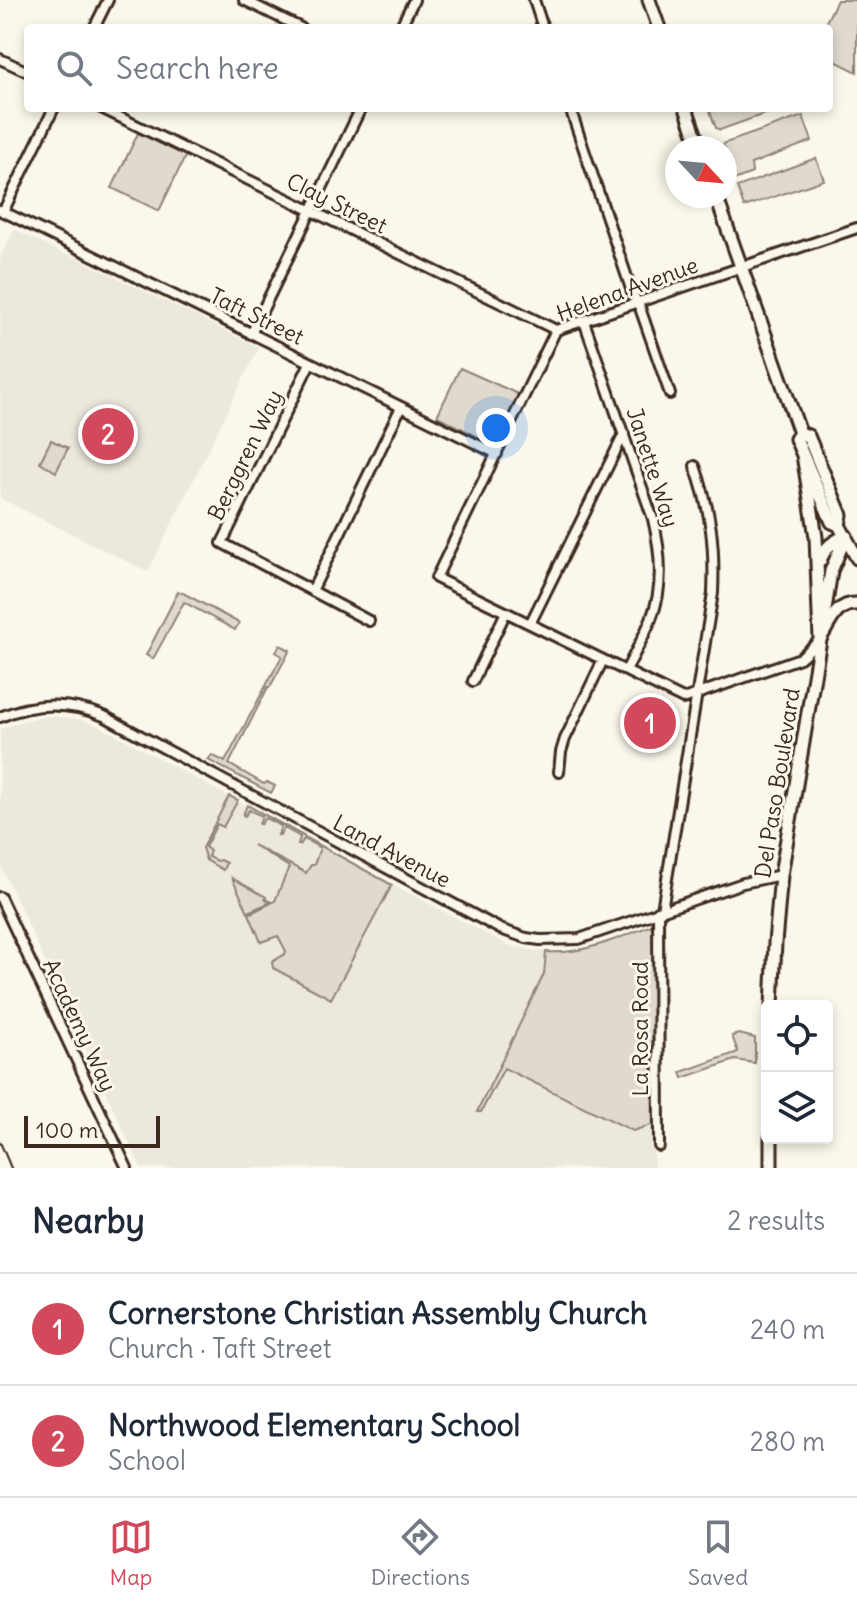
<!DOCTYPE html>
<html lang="en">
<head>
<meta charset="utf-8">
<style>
	body { margin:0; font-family:Delius,sans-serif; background:#f2f2f3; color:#1f2937 }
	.controls { position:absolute; right:24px; bottom:24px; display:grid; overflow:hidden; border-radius:8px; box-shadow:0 4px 12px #0003 }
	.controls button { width:72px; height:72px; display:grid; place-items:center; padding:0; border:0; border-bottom:2px solid #e0e1e3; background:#fff; color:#1f2937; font:40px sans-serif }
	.compass { position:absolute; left:665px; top:136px; width:72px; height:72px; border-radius:50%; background:#fff; box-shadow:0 4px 12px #0003; rotate:116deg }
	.scale { position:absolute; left:24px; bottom:20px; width:136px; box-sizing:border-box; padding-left:8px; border:4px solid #3b2a1e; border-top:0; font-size:22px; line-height:28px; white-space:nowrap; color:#3b2a1e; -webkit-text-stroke:6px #fbf7ec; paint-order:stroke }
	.you { position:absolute; left:496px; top:428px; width:28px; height:28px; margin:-20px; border:6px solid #fff; border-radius:50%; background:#1a73e8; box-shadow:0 0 0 12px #1a73e833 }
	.badge { display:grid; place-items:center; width:52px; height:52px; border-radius:50%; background:#d1495b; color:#fff; font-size:26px; font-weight:700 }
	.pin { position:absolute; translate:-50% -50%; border:4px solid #fff; box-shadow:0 2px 8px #0006 }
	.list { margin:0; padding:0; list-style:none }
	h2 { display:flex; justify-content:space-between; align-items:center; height:104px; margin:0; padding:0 32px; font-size:34px }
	h2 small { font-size:26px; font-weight:400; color:#747a83 }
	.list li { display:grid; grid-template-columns:52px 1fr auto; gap:24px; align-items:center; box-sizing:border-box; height:112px; padding:0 32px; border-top:2px solid #e0e1e3 }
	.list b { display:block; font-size:30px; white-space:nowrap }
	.list p { margin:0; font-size:26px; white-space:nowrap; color:#747a83 }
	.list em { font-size:26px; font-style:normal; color:#747a83 }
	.icon { flex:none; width:44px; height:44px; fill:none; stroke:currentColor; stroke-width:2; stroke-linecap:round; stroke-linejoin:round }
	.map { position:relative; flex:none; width:857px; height:1168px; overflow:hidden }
	.search { position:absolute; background:#fff; box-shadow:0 4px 12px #0003; left:24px; right:24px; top:24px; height:88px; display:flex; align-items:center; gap:20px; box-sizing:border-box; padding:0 28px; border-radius:8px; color:#747a83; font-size:30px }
	.sheet { height:328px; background:#fff }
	nav { display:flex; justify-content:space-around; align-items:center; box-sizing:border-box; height:112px; border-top:2px solid #e0e1e3; background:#fff; font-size:22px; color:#747a83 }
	nav a { display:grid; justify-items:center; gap:4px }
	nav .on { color:#d1495b }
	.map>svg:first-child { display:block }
	.built { fill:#ede8dd }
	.green { fill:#dfd9ce; stroke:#8d8276; stroke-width:2 }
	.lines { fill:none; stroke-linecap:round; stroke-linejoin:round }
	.minor-casing { stroke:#3b2a1e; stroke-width:14 }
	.secondary-casing { stroke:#3b2a1e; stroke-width:17 }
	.minor { stroke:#fbf7ec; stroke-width:8 }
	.secondary { stroke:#fbf7ec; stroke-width:11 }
	.tram { stroke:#3b2a1e; stroke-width:2 }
	.labels { text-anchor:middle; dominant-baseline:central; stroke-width:6; stroke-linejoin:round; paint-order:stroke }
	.street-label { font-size:22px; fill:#3b2a1e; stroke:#fbf7ec }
</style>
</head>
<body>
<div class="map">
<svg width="857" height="1168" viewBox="0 0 857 1168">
	<rect width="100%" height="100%" fill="#fbf7ec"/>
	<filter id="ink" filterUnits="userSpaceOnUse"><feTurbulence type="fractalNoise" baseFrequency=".0125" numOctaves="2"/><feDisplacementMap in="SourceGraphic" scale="16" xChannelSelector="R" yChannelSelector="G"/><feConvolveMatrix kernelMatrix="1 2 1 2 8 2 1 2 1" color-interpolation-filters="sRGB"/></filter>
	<g filter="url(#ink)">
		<path class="built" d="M14,229l50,25 9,2 186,91 -111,225 -148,-74v-240z
			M49,716l29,3 22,7 225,123 183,96 24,5 24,3 15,-2 42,-12 39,-14 -2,19 4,224h-513l-141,-304v-135l26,-9z"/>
		<path class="green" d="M837,0h20v72l-28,-14v-30h-6z
			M718,108h63l-61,22 -4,-2 -6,-17z
			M803,116l9,25 -61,23 1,9 -18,7 -9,-26v-6l-3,-2 3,-3z
			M138,133l48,22 -27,56 -47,-23z
			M816,158l8,22 -80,27 -7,-20z
			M460,368l58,26c-7,16 -14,49 -34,46l-47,-24z
			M100,408l24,12 -8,16 -16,-8 -5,-11z
			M51,440l17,8 -12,24 -16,-10z
			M178,592l5,1 56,30 -4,7 -51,-28 -31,57 -7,-4z
			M280,645l10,5 -20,37h-2l-39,77 35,20 3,-2 8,4 -4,7 -63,-33 4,-5 13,7 57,-106 -6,-4z
			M229,796l9,4 -15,27 -6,-3 -12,23 5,4 -2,6 9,4 3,-1 6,3 -3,7 -17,-10 -4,-12z
			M247,805l145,80 -61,114 -58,-31 -1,-6 13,-8 1,-3 -8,-15 -17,6 -12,-28 26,-13 14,-34 -36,-22 53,28 5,-8h3l6,-17 -16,-9 -4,6h-2l2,-8 -16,-9 -4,7h-2l3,-9 -16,-8 -4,6h-2l3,-8 -13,-6 -4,6 -2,-1z
			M232,878l34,19 -1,2 6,3 -23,10z
			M652,925l2,2c-1,19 1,38 0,57 -1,47 -1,93 0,140l-21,7 -129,-63 -23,44h-4l67,-138 2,-22c36,3 73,-14 106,-27z
			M739,1034l16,4v25l-20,-3 -52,18 -2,-6 57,-20 -6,-16z"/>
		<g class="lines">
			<g class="minor-casing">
				<path id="minor" d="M244,0l57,28
					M534,0l9,28
					M94,28l14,-28
					M400,28l14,-28
					M0,59l28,13
					M101,108l455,222
					M570,108l62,184 8,16 30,86
					M0,210l497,244
					M3,212l51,-104
					M584,321l69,198c8,33 11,69 -2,100 -7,18 -17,35 -25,52
					M251,334l110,-226
					M310,363l-88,180 147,78
					M312,591l89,-184
					M530,624l94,-190
					M820,640l-20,18 -117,41 -247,-121 120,-248 301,-102
					M473,681l33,-69
					M0,717c34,-15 70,-15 104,-1l396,213 26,9 14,2 39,-1 164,-56 38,-8
					M559,772l2,-20 4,-13 38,-79
					M0,897l127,271
					M662,910l51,-317c2,-49 -2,-81 -18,-127
					M658,911l1,235"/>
			</g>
			<g class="secondary-casing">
				<path id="secondary" d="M649,0l10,28
					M686,108l14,40
					M716,196l84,237 -4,6 36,83 7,3 18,33
					M800,433l8,3 33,79 -2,10
					M820,561c5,-14 12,-19 26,-25
					M824,616l7,-45 15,-35
					M820,639c10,-16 16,-36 37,-35
					M772,1006l3,-63 6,-68 39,-235 -4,-103 -13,-82
					M771,1168v-30"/>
			</g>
			<use href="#minor" class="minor"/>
			<use href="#secondary" class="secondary"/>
			<path class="tram" d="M0,1142l11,26"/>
		</g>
	</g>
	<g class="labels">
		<g class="street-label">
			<text transform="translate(337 203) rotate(26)">Clay Street</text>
			<text transform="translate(627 289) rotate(-20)">Helena Avenue</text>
			<text transform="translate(257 316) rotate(26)">Taft Street</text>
			<text transform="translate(245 455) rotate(-64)">Berggren Way</text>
			<text transform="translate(653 467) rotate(72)">Janette Way</text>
			<text transform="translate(777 783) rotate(-81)">Del Paso Boulevard</text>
			<text transform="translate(392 851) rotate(28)">Land Avenue</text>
			<text transform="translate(80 1025) rotate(65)">Academy Way</text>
			<text transform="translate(640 1029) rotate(-90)">La Rosa Road</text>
		</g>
	</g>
</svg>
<div class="controls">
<button><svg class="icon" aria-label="locate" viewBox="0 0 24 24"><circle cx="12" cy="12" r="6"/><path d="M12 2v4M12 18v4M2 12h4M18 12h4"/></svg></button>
<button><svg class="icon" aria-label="layers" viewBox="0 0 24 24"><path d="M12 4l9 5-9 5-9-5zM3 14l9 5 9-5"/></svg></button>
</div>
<svg class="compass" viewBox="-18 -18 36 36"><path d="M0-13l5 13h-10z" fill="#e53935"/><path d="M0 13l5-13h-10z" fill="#747a83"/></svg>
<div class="scale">100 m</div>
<div class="you"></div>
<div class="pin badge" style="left:650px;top:723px">1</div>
<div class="pin badge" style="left:108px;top:434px">2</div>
<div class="search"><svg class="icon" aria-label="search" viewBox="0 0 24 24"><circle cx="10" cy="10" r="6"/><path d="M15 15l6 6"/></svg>Search here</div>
</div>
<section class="sheet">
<h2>Nearby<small>2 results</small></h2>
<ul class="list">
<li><span class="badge">1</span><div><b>Cornerstone Christian Assembly Church</b><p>Church · Taft Street</p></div><em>240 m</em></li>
<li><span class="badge">2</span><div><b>Northwood Elementary School</b><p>School</p></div><em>280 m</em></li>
</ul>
</section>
<nav>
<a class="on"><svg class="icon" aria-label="map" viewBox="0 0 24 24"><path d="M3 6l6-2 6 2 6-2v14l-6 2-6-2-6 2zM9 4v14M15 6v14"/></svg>Map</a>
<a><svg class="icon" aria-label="directions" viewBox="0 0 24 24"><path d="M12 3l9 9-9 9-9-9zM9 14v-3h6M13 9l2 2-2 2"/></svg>Directions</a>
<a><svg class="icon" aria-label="saved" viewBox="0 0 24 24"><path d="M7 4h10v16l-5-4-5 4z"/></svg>Saved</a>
</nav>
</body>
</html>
